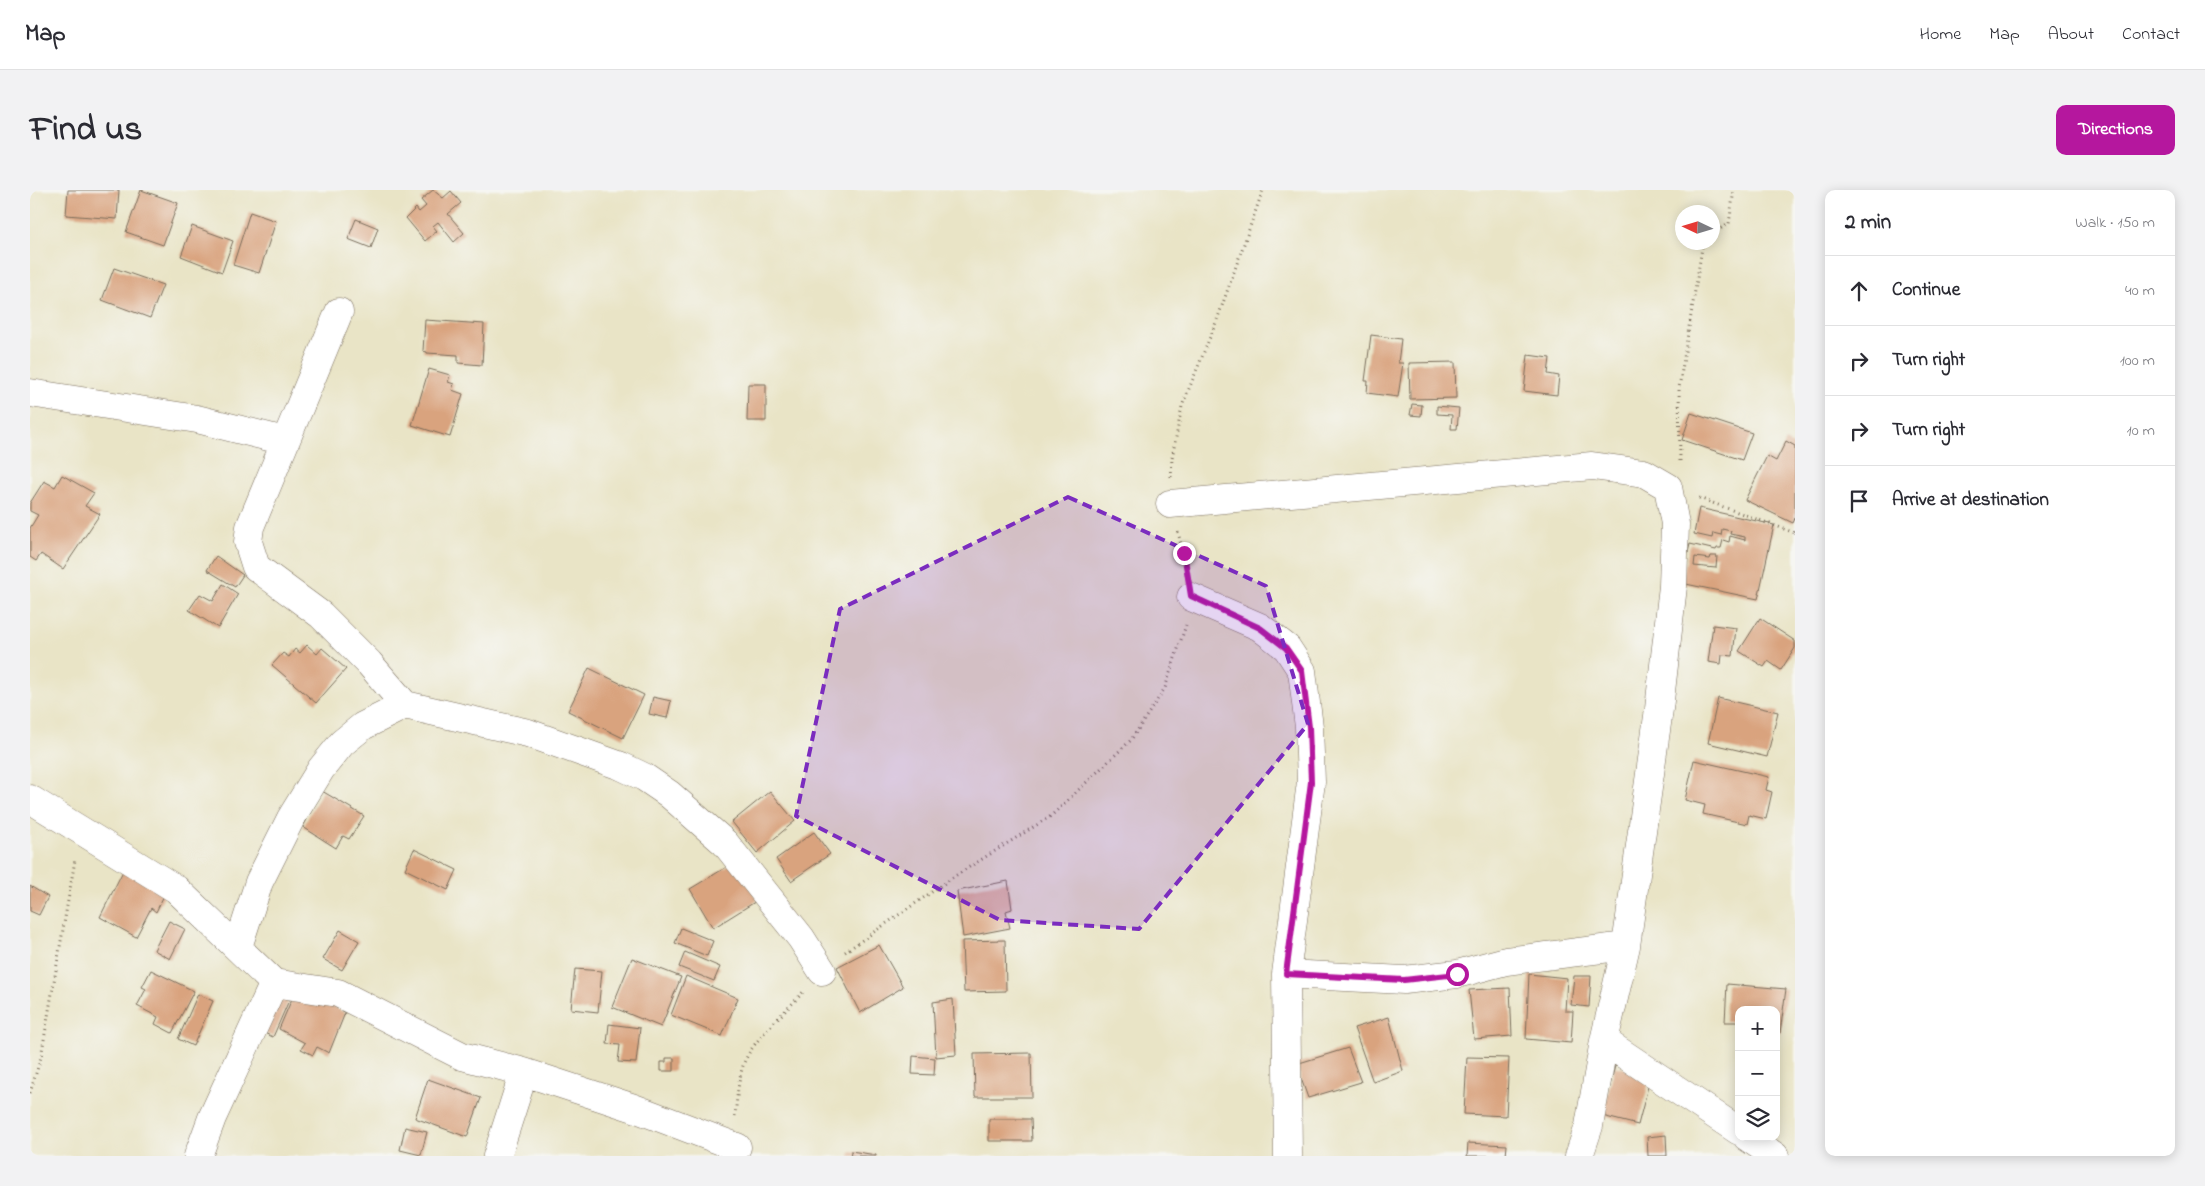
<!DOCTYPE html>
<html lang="en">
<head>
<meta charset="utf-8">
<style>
	body { margin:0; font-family:"Indie Flower",sans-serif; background:#f2f2f3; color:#2b2b33 }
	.controls { position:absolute; right:15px; bottom:15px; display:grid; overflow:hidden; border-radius:10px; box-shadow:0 2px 12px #0003 }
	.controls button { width:45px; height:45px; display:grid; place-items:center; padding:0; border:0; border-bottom:1px solid #e1e1e2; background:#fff; color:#2b2b33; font:25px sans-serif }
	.compass { position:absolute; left:1645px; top:15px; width:45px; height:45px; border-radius:50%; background:#fff; box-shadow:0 2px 12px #0003; rotate:274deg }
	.stop { position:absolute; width:15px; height:15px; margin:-11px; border:4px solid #b5179e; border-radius:50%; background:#fff }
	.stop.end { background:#b5179e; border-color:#fff; box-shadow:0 1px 5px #0008 }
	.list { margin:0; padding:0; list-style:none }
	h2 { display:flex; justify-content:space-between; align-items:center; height:65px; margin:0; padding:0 20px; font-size:21px }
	h2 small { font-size:16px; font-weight:400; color:#7c7c81 }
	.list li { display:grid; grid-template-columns:32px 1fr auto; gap:15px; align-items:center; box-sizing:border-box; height:70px; padding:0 20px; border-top:1px solid #e1e1e2 }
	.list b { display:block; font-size:19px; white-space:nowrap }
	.list em { font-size:16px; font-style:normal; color:#7c7c81 }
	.icon { flex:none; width:28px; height:28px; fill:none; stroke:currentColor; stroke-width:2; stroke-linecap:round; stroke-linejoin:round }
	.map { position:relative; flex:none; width:1765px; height:966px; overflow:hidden; border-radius:10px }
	header { display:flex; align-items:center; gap:30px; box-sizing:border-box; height:70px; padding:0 25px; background:#fff; border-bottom:1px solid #e1e1e2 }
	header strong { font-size:24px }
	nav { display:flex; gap:28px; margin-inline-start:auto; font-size:18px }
	.intro { display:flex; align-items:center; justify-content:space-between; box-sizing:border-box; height:120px; padding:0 30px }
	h1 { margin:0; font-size:35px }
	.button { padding:12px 22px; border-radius:10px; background:#b5179e; color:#fff; font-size:18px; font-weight:700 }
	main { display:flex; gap:30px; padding:0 30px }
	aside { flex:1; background:#fff; border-radius:10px; box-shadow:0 2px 12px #0003 }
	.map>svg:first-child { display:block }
	.building { fill:#d9a37e; fill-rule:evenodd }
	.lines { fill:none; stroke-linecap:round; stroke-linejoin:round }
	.minor-casing { stroke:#786b59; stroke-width:29 }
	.path { stroke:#786b59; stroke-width:3; stroke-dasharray:1 4; stroke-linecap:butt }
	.minor { stroke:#fff; stroke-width:28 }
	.route { stroke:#b5179e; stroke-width:6 }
	.marked { fill:#7b2cbf; fill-opacity:0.2; stroke:#7b2cbf; stroke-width:4; stroke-dasharray:10 6; stroke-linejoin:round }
</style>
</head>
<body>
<header>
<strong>Map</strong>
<nav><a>Home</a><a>Map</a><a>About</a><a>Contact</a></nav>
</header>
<div class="intro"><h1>Find us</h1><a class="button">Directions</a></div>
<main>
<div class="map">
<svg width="1765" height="966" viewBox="0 0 1765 966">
	<rect width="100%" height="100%" fill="#f6f6f2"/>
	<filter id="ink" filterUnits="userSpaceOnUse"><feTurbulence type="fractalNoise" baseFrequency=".02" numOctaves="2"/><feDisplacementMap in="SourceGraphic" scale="10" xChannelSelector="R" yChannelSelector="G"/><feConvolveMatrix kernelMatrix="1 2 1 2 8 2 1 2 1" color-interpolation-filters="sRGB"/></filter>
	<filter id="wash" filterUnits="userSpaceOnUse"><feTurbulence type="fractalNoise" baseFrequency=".0096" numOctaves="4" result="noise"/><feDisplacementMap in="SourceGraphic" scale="20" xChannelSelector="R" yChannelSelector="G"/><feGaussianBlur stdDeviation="1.12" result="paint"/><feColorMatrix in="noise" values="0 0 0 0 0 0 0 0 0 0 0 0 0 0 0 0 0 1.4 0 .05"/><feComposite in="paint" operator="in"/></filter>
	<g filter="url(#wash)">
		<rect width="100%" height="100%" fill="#e9e4c6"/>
		<g id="blocks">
			<path class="building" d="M38,0h51l-2,29 -51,-4z
				M111,0l37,13 -15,42 -37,-13z
				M403,0l10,8 8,-7 10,12 -13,11 16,19 -10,9 -16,-20 -5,4 4,5 -12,10 -19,-23 10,-10 3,4 7,-6 -5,-6z
				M220,22l26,9 -17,52 -26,-8z
				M326,29l22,9 -7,20 -23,-9z
				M162,36l41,15 -11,31 -41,-16z
				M84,78l49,17 -13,33 -48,-18z
				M395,130l59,4 -2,41 -24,-2v-8l-31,-2v-1l-4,-1z
				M1341,145l30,4 -3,24h5l-5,34 -31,-4 1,-12h-3z
				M1498,165l22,3 -2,16 11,2 -2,19 -33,-4z
				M1425,172l1,36 -46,1 -1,-36z
				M399,179l21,6 -2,7 6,2 -2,6 11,4 -13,43 -38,-12z
				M718,194h18v37h-19z
				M1382,214l10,1 -1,11 -11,-1z
				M1407,216l22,2 -2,21h-6l1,-14 -15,-1z
				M1661,223l61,20 -10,27 -60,-20z
				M1756,251l9,5v72l-2,5 -48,-23 22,-44 9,5z
				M32,285l32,18 -9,13 15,8 -37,55 -22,-15 -5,7 -6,-4v-29l8,-13 -8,-4v-8l14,-22 11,6z
				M1669,318l75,17 -16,74 -77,-16 9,-39 26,6 1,-2h4l2,-8 6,2 1,-6 15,4v-3l-15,-3 1,-3 -9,-2 -1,6 -8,-2 -1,5 -18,-4zM1681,366h6l-1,12 -22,-2 1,-9 15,2z
				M186,366l27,19 -8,12 -28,-17z
				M193,394l15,10 -20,34 -29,-18 11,-16 13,7z
				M1730,428l35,23v7l-14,22 -13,-9 -4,6 -25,-16z
				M1683,435l23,3 -3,28 -11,-1 -1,9 -13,-2z
				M277,455l10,9 5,-6 24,21 -30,34 -44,-38 11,-12 6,4 6,-8 5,4z
				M559,478l55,27 -21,43 -55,-27z
				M623,507l18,4 -4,17 -18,-4z
				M1688,508l60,14 -11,45 -59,-14z
				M1664,570l75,17 -3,13 6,2 -6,27 -17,-4 -2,9 -44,-10 2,-9 -20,-5z
				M292,601l42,25 -15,23 -6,-3 -7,12 -33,-21z
				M740,601l25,30 -38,32 -25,-31z
				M784,642l16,22 -39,27 -15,-22z
				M384,659l43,21 -9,20 -43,-21z
				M705,672l23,38 -45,28 -23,-39z
				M95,677l42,22 -11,23 -5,-4 -15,29 -36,-20z
				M978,691l4,28 -6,2 4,17 -47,9 -6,-46z
				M0,696l18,11 -9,18 -9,-4z
				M139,731l16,8 -15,30 -16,-9z
				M651,738l32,13 -6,15 -32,-13z
				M310,740l19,11 -17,29 -19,-11z
				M975,750l1,51 -42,1 -2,-51z
				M849,755l24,42 -43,26 -23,-46z
				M655,762l35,15 -6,14 -35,-14z
				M602,768l49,19 -20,50 -49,-20z
				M545,779l27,2 -4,41 -27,-3z
				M121,780l43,21 -22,42 -17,-9 3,-7 -21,-11 9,-17 -4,-2z
				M1499,784l38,4 -2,33h8l-2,32 -45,-4z
				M656,786l52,22 -16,38 -51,-21z
				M1544,786h17l-2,31 -18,-2z
				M1697,794l59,5 -6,44 -4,-1v-22h-37v12h-14z
				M1480,798l2,48 -38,3 -5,-49z
				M249,803l11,5 -17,39 -11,-5z
				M168,804l15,7 -20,45 -15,-7z
				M264,804l25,11 3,-6 23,14 -16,40 -12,-6 -4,8 -12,-6 4,-6 -26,-14z
				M923,809l3,56 -20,2 -3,-55z
				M1359,827l14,54 -30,11 -19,-54z
				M579,834l31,4 -4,35 -18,-1 2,-17 -13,-1z
				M1318,858l13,34 -53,16 -12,-34z
				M1001,863l1,44h-57l-1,-43z
				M883,866l22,2 -1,17 -22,-1z
				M1437,867l42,1 -3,58 -42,-2z
				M636,868h8v13h-13v-9h5z
				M1585,876l36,9 -13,50 -36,-9z
				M398,889l53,19 -14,39 -52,-19z
				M959,929h42l1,22h-43z
				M375,937l22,5 -6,23 -21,-5z
				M1636,945l1,21h-19l-1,-19z
				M1438,953l39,2 -1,11h-39z
				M821,961l25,4v1h-26z"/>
		</g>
	</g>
	<g filter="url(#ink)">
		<use href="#blocks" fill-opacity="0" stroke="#786b59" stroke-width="1"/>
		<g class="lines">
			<g class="minor-casing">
				<path id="minor" d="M309,122l-89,215 -2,15 8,25 65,48 48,48 36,42
					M0,203l167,26 88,22
					M1140,314l422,-38 52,7 24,14 7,37 -2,62 -14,123 -33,237 -22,95 -15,85 -10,30
					M1161,407l69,30 27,21 15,23 7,56 2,55 -25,192 2,182
					M0,609l146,90 98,94 64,10 124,63 62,16 110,36 103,39
					M208,757l21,-65 32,-64 30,-49 21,-26 21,-17 42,-21 123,28 93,33 23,11 25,17 56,49 76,95 21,33
					M1256,784l118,6 53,-6 49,-13 120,-15
					M1574,851l135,90
					M1717,947l28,19
					M168,966l14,-38 62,-135
					M467,966l27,-84"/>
			</g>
			<path class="path" d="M1682,43l17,-9 5,-34
				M1650,271l-1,-73 24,-146
				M1141,287l1,-19 10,-52 35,-86 46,-130
				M1669,308l96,35
				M1148,342l9,37
				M815,762l110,-76 96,-60 80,-76 34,-52 21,-63
				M0,903l11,-36 34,-197
				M705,926c2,-17 3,-37 9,-53 10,-25 41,-50 59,-71"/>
			<use href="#minor" class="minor"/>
		</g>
	</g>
	<g class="lines" filter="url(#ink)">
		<path class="route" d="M1154,363l7,43 69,32 26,20 16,23 7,56 2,55 -25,192 118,6 53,-6"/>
	</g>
	<path class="marked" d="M1038,307l198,89 42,138 -169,205 -139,-9 -204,-104 44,-207z"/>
</svg>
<div class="controls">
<button>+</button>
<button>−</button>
<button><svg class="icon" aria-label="layers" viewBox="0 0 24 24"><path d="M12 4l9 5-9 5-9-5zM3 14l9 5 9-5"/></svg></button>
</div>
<svg class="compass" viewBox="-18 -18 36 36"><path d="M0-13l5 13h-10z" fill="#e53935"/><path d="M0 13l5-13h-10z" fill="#7c7c81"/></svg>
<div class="stop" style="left:1427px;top:784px"></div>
<div class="stop end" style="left:1154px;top:363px"></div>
</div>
<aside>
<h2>2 min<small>Walk · 150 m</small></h2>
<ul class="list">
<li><svg class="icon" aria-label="ahead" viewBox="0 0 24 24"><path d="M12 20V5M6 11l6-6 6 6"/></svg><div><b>Continue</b></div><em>40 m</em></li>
<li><svg class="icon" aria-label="right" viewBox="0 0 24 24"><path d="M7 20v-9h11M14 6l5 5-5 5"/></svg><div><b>Turn right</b></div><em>100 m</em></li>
<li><svg class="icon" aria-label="right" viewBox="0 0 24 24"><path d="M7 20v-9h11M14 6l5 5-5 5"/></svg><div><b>Turn right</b></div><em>10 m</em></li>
<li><svg class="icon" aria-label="arrive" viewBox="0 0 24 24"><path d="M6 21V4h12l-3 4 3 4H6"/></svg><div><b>Arrive at destination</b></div></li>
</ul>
</aside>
</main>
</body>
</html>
